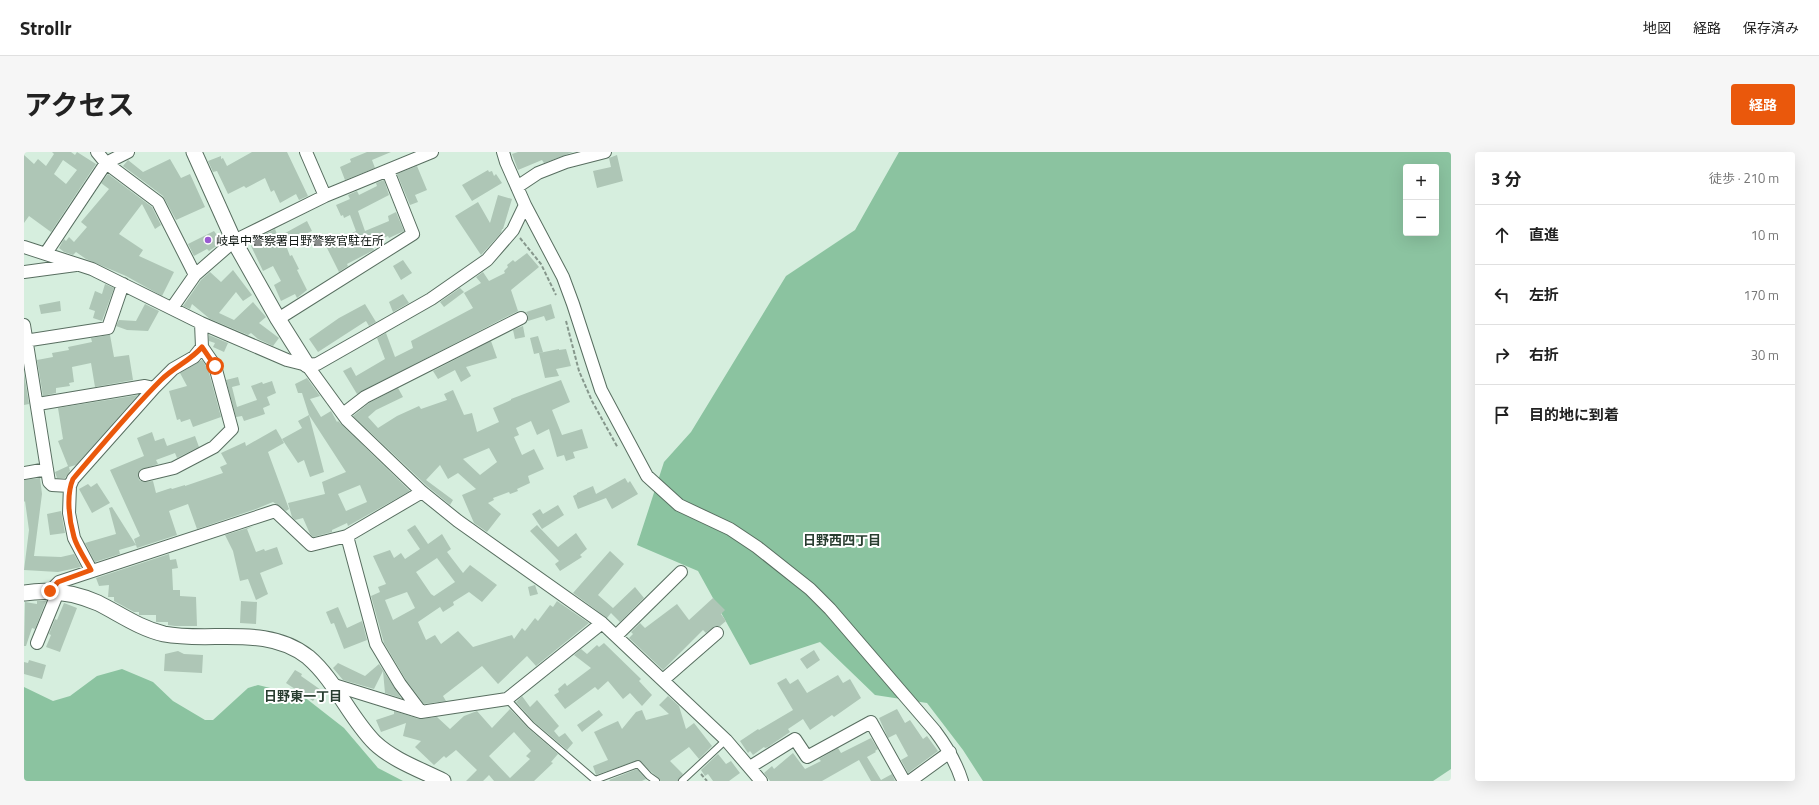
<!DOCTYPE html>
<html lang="ja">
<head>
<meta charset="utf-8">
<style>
	body { margin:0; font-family:"Titillium Web","Noto Sans JP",sans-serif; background:#f6f6f6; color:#222 }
	.controls { position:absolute; right:12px; top:12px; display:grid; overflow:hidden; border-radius:4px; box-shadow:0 4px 16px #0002 }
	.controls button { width:36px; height:36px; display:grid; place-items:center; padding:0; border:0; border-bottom:1px solid #e0e0e0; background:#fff; color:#222; font:20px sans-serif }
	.stop { position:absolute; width:12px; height:12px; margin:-9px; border:3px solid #ea580c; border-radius:50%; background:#fff }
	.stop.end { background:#ea580c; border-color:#fff; box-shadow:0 1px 4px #0008 }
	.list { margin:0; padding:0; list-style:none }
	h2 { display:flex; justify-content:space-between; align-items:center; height:52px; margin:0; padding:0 16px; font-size:17px }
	h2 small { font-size:13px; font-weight:400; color:#767676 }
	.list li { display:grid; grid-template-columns:26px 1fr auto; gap:12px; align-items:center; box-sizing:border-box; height:60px; padding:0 16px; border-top:1px solid #e0e0e0 }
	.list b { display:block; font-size:15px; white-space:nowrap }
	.list em { font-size:13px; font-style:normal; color:#767676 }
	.icon { flex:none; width:22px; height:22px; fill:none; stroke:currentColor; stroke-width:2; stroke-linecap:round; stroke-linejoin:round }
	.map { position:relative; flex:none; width:1427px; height:629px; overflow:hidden; border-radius:4px }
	header { display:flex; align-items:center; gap:24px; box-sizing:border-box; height:56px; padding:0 20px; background:#fff; border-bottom:1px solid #e0e0e0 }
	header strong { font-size:19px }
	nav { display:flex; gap:22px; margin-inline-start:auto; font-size:14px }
	.intro { display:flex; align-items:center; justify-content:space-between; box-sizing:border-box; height:96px; padding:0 24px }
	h1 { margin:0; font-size:28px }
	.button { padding:10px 18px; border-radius:4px; background:#ea580c; color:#fff; font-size:14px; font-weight:700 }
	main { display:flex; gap:24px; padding:0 24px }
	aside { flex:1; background:#fff; border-radius:4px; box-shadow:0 4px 16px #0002 }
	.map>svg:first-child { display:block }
	.green { fill:#8bc3a0; fill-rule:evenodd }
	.building { fill:#aec6b6; fill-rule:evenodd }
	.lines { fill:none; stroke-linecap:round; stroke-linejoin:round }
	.service-casing { stroke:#586e60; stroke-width:8 }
	.minor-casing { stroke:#586e60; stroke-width:14 }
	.tertiary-casing { stroke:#586e60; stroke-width:17 }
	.path { stroke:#86978c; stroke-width:2; stroke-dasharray:4 2; stroke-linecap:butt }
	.service { stroke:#fff; stroke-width:6 }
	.minor { stroke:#fff; stroke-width:12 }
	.tertiary { stroke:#fff; stroke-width:15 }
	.route { stroke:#ea580c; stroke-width:5 }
	.poi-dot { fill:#995ad1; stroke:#fff; stroke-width:1.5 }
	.labels { text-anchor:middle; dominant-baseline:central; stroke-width:4; stroke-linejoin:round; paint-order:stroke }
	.poi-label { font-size:12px; fill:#0e1611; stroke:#fff; text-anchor:start }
	.neighbourhood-label { font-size:13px; font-weight:bold; fill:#293d30; stroke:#fff }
</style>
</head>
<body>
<header>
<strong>Strollr</strong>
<nav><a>地図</a><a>経路</a><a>保存済み</a></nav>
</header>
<div class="intro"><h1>アクセス</h1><a class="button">経路</a></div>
<main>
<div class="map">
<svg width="1427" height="629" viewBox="0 0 1427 629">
	<rect width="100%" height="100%" fill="#d6eede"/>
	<path class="green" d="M875,0h552v617l-18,12h-450l-20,-31 -36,-47 -52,-8 -55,-53 -70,23 -52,-94 -61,-26 27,-83 27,-30 95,-156 69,-46zM1382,15h30v66h-30z
		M98,517l31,13 20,19 32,19h8l35,-32 10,-3 45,11 41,32 34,40 25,13h-379v-94l29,14 17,-5 27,-20z"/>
	<path class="building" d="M28,0h19l4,3 2,-3 19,12 -45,68 -22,-16 -5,7v-68l10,9 4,-5 8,7 8,-12zM39,8l14,10 -11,14 -12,-10z
		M228,0h35l21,44 -9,4 -3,-6 -16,9 -6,-13 -3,2 -6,-14 -19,10 -2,-2 -16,8 -11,-23 -4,1 -5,-11 13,-5v3l2,-1 4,8z
		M343,0h24l-19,8 3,8 -30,12 -5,-13 11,-5 -1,-3z
		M494,0h55l-29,11 -2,-3 -24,10 -6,-16z
		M593,3l6,26 -26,7 -4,-17 18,-4 -2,-9z
		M146,7l11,19 9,-4 15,33 -29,13 -13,-24 -40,-30 5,-6 15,12z
		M393,14l10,24 -12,5 3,7 -8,3 -13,-31z
		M464,18l1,2 3,-1 2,5 2,-2 6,9 -30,18 -10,-16z
		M84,22l44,33 9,18 -6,4 -13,-25 -23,30 24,16 -4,6 35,16 -12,24 -36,-20 -40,-17 -10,-7 -3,3 -9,-3 -5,-4 5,-9 2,2 3,-4 5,5 13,-15 -6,-5 28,-33 -8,-6z
		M360,28l5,15 -31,16 7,20 24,-10 -1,-5 8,-4 8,19 -15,7 -1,-2 -17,7 3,7 -27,14 1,2 -9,6 -13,-26 30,-15 -6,-16 -6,3 -1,-3 -2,1 -5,-11 14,-6 -2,-4 9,-4 2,4 18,-9 -1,-3z
		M474,43l14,4 -9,30h-1l-1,4 -20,22 -26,-39 23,-14 12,21z
		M283,69l5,10 -27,12 5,13 2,-1 7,14 -2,1 10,20 -10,8 -2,-4 -14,7 -7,-16 7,-4 -8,-15 -10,5 -12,-25 11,-7 -1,-3 14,-7 3,8z
		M190,79l8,11 -13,9 -2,-2 -13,7 -6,-12z
		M503,101l12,14 -28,23 7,21 -161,83 -14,-23 8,-4 5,9 29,-17 -8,-21 9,-5 9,24 18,-9 -2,-7 62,-33 -9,-15 17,-10 -5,-6 7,-5 6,9 16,-8 -1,-2 4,-4 -1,-2 6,-5 2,2z
		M379,108l9,13 -11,7 -8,-14z
		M209,118l19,25 -9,6 -7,-9 -17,21 15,7 19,-18 13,15 -7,6 20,15 -6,8 -15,-7 -7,-6 -3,2 -38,-16 -18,-15 -2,5 -7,-3 18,-26 9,-8 11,10z
		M81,132l9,4 -12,33 -9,-3 2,-7 -6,-2 6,-18 7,3z
		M436,136l4,4 -20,15 -4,-5z
		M379,142l6,9 -16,9 -4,-10z
		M36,149l1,10 -20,3 -2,-9z
		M121,152l14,7 -11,20 -21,-1 -11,-4 3,-6 17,1z
		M341,152l11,18 -7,4 -3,-5 -48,31 -9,-13 30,-21z
		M527,152l4,14 -9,3 -2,-5 -16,5v-6l-2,-3z
		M499,174l2,11 -10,2 -2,-9z
		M86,183l4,22 15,-2 4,25 -38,7 -4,-24 -19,4 2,15 -5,1 1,3 -14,2v5l-13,3 -6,-36 16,-3 -1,-4 17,-3 -1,-3 24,-5 -1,-4z
		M185,183l19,8 -4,9 -11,-5 2,-4 -6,-2z
		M514,184l5,16 -9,2 -4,-16z
		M467,189l6,17 -31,9 5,9 -10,6 -6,-12 -17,9 -5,-8z
		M535,197v1l7,-1 5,17 -15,3 3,7 -14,2 -6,-25z
		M178,208l6,9 13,48 -28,10 -3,-8 -9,3 -1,-3 -3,1 -8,-29 18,-5 -7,-13z
		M0,221l5,31 -5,1z
		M214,225l2,8 -8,2 5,20 20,-7 -6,-14 11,-4 1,2 9,-3 4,12 -9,4 3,8 -7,3 2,6 -21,7 -2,-5 -6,1 -10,-37z
		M283,226l13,18 -10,3 11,18 10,-6 6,11 1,-1 72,70 -62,35 -1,-3 -15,7v2l-19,5 -3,-3 -7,-16 -8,2 -3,-3 -4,-14 37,-9 -3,-12 24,-10 -37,-57 -7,-22h-4l-3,-9zM336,333l7,17 -21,9 -8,-17z
		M537,228l9,22 -18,8 10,25 20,-6 6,19 -15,4 2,6 -9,3 -2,-6 -7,2 -8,-28 -12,6 -6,-14 -15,7 3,7 -5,2 8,18 12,-6 10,20 -16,7 2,7 -13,6 1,2 -8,3 -1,-2 -16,6 1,2 -6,3 13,11 -14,18 -13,-9 -12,-28 14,-6 -18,-16 -10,6 -8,-14 -14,15 27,20 -3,5 -23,-19 -74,-70 16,-13 29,-15 5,9 -27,13 -8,7 10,11 19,-12 22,-10 2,3 26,-9 -3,-6 9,-4 11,25 8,-2 5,19 22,-10 -6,-14 18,-8v-1zM465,296l8,14 -17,13 -17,-16z
		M114,243l-62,70 -7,2 1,4 -5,7h-8l-2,-6 13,-6 -10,-25 5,-2 -5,-31z
		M285,263l15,57 -14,5 -6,-17 -6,3 -16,-24 20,-11 -4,-7z
		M252,277l8,14 -16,9 21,57 -3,2 -13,-9 -17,7 -59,20 -9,-25 -19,7 8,24 -40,13 -3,-9 6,-3 -30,-66 34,-14 -7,-18 15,-6 3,9 9,-3 3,8 28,-10 4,11 -22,11 -2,-5 -19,7 2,4 -18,6 -2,6 1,4 4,2 10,-1 3,12 15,-5 1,1 13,-4v1l38,-13 -3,-6 7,-3 -6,-11 24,-11 1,4z
		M16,326l2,16 -8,62 27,1 13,-3 7,13 -23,5 -34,-2 5,-40 -4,-29 -1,1v-22z
		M601,326l3,5 2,-2 8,13 -26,15 -6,-11 -28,11 -5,-13 4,-2v-1l16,-7 3,8z
		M73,331l13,20 -18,10 -13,-24 9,-5 3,3z
		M534,353l6,10 -22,14 -10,-15 8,-5 3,5z
		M88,355l24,38 -17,5 1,4 -25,8 -10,-19 31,-9 -7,-26z
		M37,359l4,22 -15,2 -3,-21z
		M391,373l13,19 14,-10 9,15 -4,3 16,21 7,-8 27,20 -15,17 -13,-10 -16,10 1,3 -11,7 -3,-5 -22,15 8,18 9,-5 6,9 17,-13 15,16 39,-12 2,4 8,-11 3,3 10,-13 3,3 12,-16 3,2 4,-6 32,22 -53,43 -9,-10 -29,28 -16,-18 -39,30 3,5 -22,3 -18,-24 -22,-37 -13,-47 9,-4 -2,-5 8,-3 -13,-28 17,-6 4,8 7,-5 4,6 15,-10 -13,-19zM413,406l18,24 -21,14 -3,-2 -15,-22zM383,440l8,16 -22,12 -8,-20z
		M513,373l21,22 18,-14 11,16 -7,6 2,2 -22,14 -5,-7 4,-3 -29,-30z
		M230,374l-7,3 9,23 8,-3 1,2 12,-4 6,17 -23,9 8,21 -12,6 -8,-21 -8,2 -7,-30 -8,-16z
		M586,399l14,13 -26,31 15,13 22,-21 9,11 -24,24 -9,-9 -4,5 -34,-25z
		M145,402l1,6 6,-1 2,9 -6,1 1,21h7v6l16,1 1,29h-22l-7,-1v-3h-12v-7h-17v-3h-5l-20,-11v-4h-6l1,-12 -10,1 -3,-8z
		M511,433l3,9 -8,2 -2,-9z
		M689,446l12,12 -4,4 5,7 -6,5h-5l-9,7 -3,-3 -40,40 -34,-32 4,-4 -2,-2 9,-9 5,5 32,-24 12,16z
		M13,449h9l-11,28 -3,-1 -6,18h-2l1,-44 12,2z
		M217,449l16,1 -1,22 -16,-1z
		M40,451l13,5 -17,44 -14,-5 5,-12 -2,-1 6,-15 2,1z
		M314,455l9,21 15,-7 5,19 -23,9 -10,-26 -3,1 -5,-12z
		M580,491l37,36 -2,2 13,14 -10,11 -12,-13 -7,6 -15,-18 -10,9 -3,-3 -30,22 -11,-14 5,-3 -1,-3 7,-6 2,3 24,-18 -17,-13 7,-6 6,5 10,-9 2,2z
		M790,498l6,10 -13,9 -7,-10z
		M154,499l6,3 19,1 -1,18 -38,-2 1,-17z
		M5,508l17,5 -4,14 -18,-5v-12l4,1z
		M314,511l27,13 14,-12 22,34 -16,-5 -2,-22 -9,18 -31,-9 -10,-12z
		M271,518l7,4 -1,2 20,14 -8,11 -27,-18z
		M814,523l5,8 7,-4 11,19 -27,19 -2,-2 -22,15 -7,-11 -15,10 2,3 -22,15 -3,1 -1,-1 -11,8 -3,-4 -2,2 -8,-12 18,-12 1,1 34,-20 -16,-27 9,-5 4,6 8,-5 9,14z
		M498,544l8,11 7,-7 22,26 -5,5 5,6 6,-4 8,10 -6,7 -33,-28 -18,-20z
		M644,544l11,10 7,23 8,-6 18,23 -13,13 -10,-12 -19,14 13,13 -5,7h-17l-22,-21 -43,15 -3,-9 15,-6 -14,-28 24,-11 4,8 14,-17 6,-2 4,10 23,-6 -10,-9z
		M486,557l18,19 30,26 -7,8 2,1 -19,18h-40l-5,-6 -6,6h-17l11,-11 -21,-20 -10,8 -2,-2 -10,9 -19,-18 6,-6 -18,-5 3,-13 -25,9 -5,-12 18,-6v-3l25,8 18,-2 13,12 14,-13 13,-5 15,17zM490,580l17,19 -5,5 4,3 -20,19 -21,-22z
		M873,557l8,14 5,-3 13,19 4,-3 11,15 -30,22 -7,-13 7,-4 -12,-22 -8,4 -9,-20z
		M575,558l4,5 -21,17 -5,-7z
		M847,586l7,11 -3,2 1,1 -9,5 14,23 11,-6 3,7h-24l-12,-21 -37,21h-52l-6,-8 8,-7 2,3 19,-16 12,16 16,-8 -2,-2 19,-11 3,5z
		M694,602l8,10 5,-3 9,12 -11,8h-16l-5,-7 -3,2 -4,-6z
		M613,617l9,10 -4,2h-32l-1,-1z"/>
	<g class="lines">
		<g class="service-casing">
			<path id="service" d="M483,547l24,26 64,55 43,-16 11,12 7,5
				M658,629l44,-41"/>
		</g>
		<g class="minor-casing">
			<path id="minor" d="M73,0l9,11 52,39 37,73
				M282,0l19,44
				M493,35l21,-14 28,-11 39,-10
				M501,53l38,72 10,27 28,86 46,86 32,29 51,24 27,18 53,42 20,20 105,122c12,16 21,31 27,50
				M0,95l68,22 109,54 86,37 20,5 10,-1 114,-65 56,-39 26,-30 12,-25 -19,-43 -3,-10
				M22,101l60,-90 22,-11
				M0,120l52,-7
				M148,156l23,-33 39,-34 91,-45 107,-44
				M254,167l135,-85 -25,-63
				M0,173l25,157 3,3 18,1 -1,27 5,25 17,32
				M0,189l84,-13 15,-44
				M283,213l40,55 75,72 36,29 144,102 124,117 35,41
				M14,252l107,-18 9,2 19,-19 21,-12 8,-10 -1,-24
				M319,262l22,-17 156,-79
				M0,321l23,-4
				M121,323l29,-7 40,-21 18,-18 -17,-63 -13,-19
				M46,334l3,-7 81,-91
				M323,384l29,108 24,40 21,28
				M26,439l9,-9 216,-71 36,34 36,-9 75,-44
				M592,484l65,-64
				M13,491l21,-51
				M639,528l54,-47
				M310,533l87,27 86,-13 95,-76
				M726,615l45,-28 12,18 64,-35 33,59
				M886,629l40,-29"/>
		</g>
		<g class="tertiary-casing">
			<path id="tertiary" d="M170,0l40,89 44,78 29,46
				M0,441c25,-4 51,0 74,10 22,11 41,25 66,31 46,9 103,-10 144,23 28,24 41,60 67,86 18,17 46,27 68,38"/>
		</g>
		<path class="path" d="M496,86l21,26 15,31
			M542,169l13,50 13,30 26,47
			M677,622l6,7"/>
		<use href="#service" class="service"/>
		<use href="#minor" class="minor"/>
		<use href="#tertiary" class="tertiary"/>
	</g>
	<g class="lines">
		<path class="route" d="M26,439l8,-9 33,-12c-5,-10 -14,-22 -17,-33 -5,-17 -8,-42 -1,-58 29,-34 57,-68 88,-99 13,-13 29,-19 41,-33l13,19"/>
	</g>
	<circle class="poi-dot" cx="184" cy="88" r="4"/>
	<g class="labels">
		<g class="poi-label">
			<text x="192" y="88">岐阜中警察署日野警察官駐在所</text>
		</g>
		<g class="neighbourhood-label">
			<text x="818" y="388">日野西四丁目</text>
			<text x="279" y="544">日野東一丁目</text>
		</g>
	</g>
</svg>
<div class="controls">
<button>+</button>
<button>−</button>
</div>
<div class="stop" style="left:191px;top:214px"></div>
<div class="stop end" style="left:26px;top:439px"></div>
</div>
<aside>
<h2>3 分<small>徒歩 · 210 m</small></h2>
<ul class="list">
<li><svg class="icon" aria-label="ahead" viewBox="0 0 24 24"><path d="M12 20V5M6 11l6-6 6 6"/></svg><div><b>直進</b></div><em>10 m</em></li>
<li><svg class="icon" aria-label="left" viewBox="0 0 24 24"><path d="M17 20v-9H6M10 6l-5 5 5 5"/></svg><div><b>左折</b></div><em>170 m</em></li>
<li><svg class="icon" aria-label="right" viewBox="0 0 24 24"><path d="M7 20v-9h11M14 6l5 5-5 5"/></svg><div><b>右折</b></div><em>30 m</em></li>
<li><svg class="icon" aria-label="arrive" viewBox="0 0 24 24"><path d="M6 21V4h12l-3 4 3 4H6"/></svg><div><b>目的地に到着</b></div></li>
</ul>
</aside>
</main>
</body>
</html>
